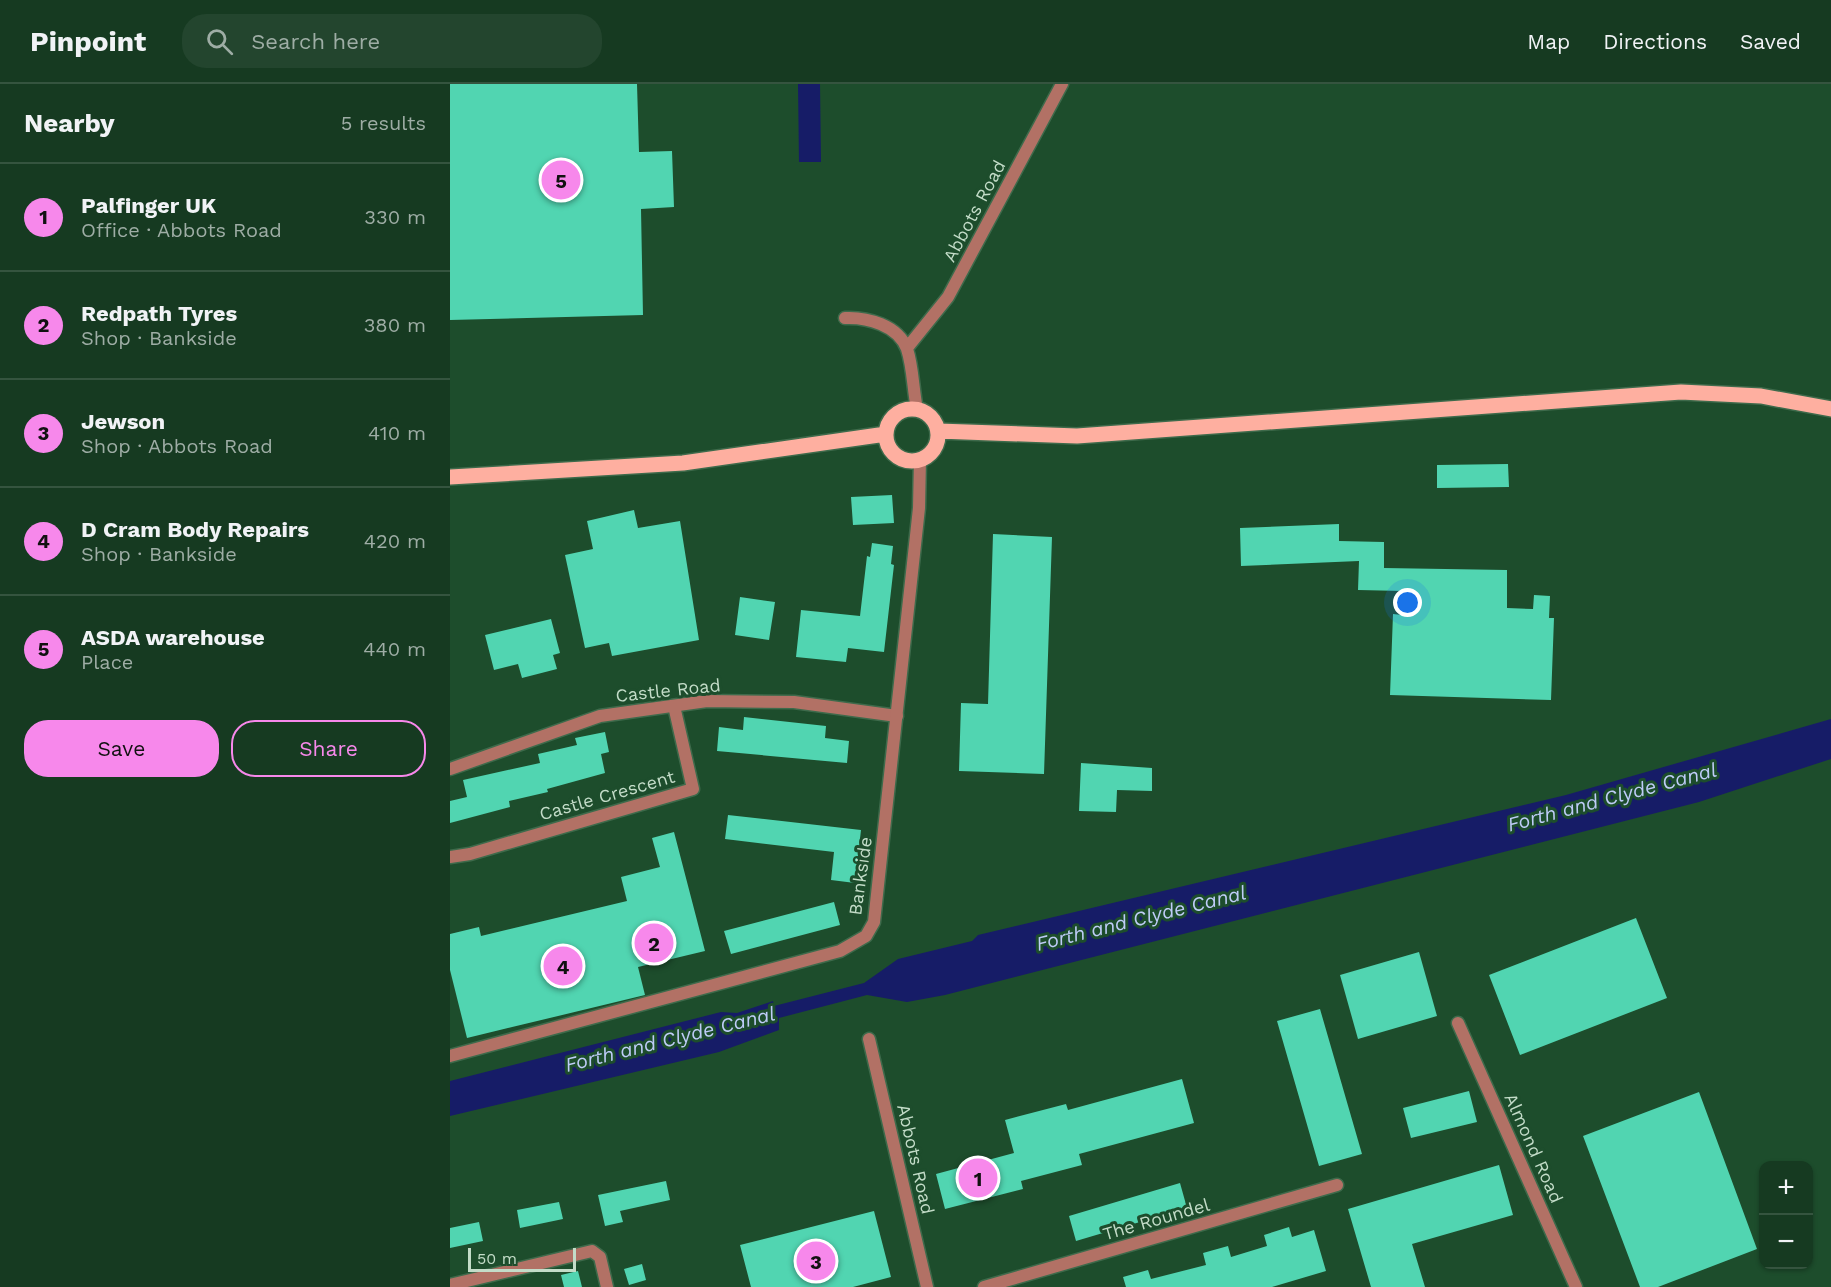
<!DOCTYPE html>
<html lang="en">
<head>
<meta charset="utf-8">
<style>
	body { margin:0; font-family:"Work Sans",sans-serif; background:#23452e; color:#f1f3f6 }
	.controls { position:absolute; right:18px; bottom:18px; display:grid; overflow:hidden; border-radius:12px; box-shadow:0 2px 4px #0004 }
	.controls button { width:54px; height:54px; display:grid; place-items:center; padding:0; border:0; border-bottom:2px solid #35543f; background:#163a21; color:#f1f3f6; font:30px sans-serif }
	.scale { position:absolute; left:18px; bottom:15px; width:108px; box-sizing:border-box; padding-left:6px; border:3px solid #c3dcc8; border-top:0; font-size:16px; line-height:21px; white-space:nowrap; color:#c3dcc8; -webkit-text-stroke:4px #1d4d2c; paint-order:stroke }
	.you { position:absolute; left:958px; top:519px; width:21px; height:21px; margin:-15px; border:4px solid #fff; border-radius:50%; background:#1a73e8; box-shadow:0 0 0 9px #1a73e833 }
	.badge { display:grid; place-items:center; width:39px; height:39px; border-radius:50%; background:#f788eb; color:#111; font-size:20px; font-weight:700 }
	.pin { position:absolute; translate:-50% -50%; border:3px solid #fff; box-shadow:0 2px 6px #0006 }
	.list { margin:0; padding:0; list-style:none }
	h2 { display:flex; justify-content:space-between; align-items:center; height:78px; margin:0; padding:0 24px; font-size:26px }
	h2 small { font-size:20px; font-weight:400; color:#9eada5 }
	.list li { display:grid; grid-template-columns:39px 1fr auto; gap:18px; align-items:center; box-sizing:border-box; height:108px; padding:0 24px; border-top:2px solid #35543f }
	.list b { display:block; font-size:22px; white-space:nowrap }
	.list p { margin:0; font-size:20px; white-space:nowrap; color:#9eada5 }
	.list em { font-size:20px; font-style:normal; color:#9eada5 }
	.actions { display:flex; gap:12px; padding:18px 24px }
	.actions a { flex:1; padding:14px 0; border:2px solid #f788eb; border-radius:24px; text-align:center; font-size:21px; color:#f788eb }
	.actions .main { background:#f788eb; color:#111 }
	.icon { flex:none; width:33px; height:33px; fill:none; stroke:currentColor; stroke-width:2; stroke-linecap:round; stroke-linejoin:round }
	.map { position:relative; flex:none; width:1381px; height:1203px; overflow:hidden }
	header { display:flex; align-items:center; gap:36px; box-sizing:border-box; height:84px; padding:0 30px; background:#163a21; border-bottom:2px solid #35543f }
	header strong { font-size:28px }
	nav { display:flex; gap:33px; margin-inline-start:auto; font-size:21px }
	.search { width:420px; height:54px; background:#23452e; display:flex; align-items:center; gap:15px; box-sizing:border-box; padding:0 21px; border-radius:24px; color:#9eada5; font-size:22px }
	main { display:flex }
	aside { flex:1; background:#163a21 }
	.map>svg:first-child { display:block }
	.water { fill:#161c67 }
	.building { fill:#51d5b1 }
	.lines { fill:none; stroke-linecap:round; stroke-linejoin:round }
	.minor-casing { stroke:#3e6a4b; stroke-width:15 }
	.tertiary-casing { stroke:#3e6a4b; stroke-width:15 }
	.primary-casing { stroke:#3e6a4b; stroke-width:18 }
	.minor { stroke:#b27165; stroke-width:12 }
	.tertiary { stroke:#b27165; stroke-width:12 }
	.primary { stroke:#feafa0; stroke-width:15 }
	.labels { text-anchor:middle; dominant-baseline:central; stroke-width:6; stroke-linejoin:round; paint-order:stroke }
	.street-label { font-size:18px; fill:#c3dcc8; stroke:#1d4d2c }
	.water-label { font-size:20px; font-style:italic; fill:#bfccf8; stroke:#1d4d2c }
</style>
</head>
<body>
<header>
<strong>Pinpoint</strong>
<div class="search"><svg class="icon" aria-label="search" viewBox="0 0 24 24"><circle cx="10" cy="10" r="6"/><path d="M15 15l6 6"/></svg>Search here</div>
<nav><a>Map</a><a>Directions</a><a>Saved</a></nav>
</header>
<main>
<aside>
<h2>Nearby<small>5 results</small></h2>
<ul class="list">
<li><span class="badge">1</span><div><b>Palfinger UK</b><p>Office · Abbots Road</p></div><em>330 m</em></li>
<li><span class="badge">2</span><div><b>Redpath Tyres</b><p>Shop · Bankside</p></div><em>380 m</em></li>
<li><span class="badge">3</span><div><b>Jewson</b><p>Shop · Abbots Road</p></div><em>410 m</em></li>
<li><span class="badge">4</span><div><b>D Cram Body Repairs</b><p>Shop · Bankside</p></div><em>420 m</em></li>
<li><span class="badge">5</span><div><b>ASDA warehouse</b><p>Place</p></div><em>440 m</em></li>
</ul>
<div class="actions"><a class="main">Save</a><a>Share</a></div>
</aside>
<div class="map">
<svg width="1381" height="1203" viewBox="0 0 1381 1203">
	<rect width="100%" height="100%" fill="#1d4d2c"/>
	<path class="water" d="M348,0h22l1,78h-22z
		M1381,635v40l-132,43 -754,193 -38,7 -40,-7 -88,23v12l-60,22 -269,64v-35l271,-69 16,1 36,-12 1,5 90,-23 34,-24 74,-18 6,-6 588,-140z"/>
	<path class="building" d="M0,0h187l2,68 33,-1 2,56 -33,2 2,106 -193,5z
		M1058,380l1,23 -72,1v-23z
		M442,411l2,28 -41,2 -2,-28z
		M184,426l4,18 42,-7 19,119 -87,16 -3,-13 -24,5 -20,-93 28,-6 -6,-28z
		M889,440v17l45,1v26l123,2v38l26,1 1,-14 16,1 -1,22h5l-3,82 -161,-5 3,-81 9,1 1,-24 -45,-1 1,-29 -118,5 -1,-38z
		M543,450l59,3 -8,237 -85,-3 2,-68 27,1z
		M422,459l21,3 -2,18 3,1 -10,87 -36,-4 -2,14 -50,-5 5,-47 59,6 7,-60 3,1z
		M290,513l35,5 -6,38 -34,-5z
		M101,535l9,34 -7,2 4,14 -35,9 -4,-14 -24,6 -9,-35z
		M294,633l82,9 -1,12 24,3 -2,22 -130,-12 2,-24 24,3z
		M155,648l4,20 -8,2 4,19 -58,16 1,3 -39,9 1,6 -60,16v-22l17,-4 -4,-17 77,-17 -2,-9 39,-9 -2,-7z
		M631,679l71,5v23l-35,-1 -1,22 -37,-1z
		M278,731l133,15 -6,53 -24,-3 3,-28 -109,-13z
		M224,748l31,119 -67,16 7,28 -178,43 -17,-68v-36l29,-7 2,9 146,-35 -6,-24 39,-10 -8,-29z
		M384,818l6,23 -109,29 -7,-23z
		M1186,834l31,80 -147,57 -31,-80z
		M969,868l18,64 -79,23 -18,-64z
		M870,925l42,145 -43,12 -42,-145z
		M732,995l12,44 -115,31 3,11 -61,16 2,8 -78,20 -9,-35 78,-21 -9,-33 61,-16 2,6z
		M1019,1007l8,31 -66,16 -8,-30z
		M1249,1008l58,157 -99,38h-18l-57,-151z
		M1049,1081l14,50 -101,29 13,43h-54l-23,-78z
		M216,1097l4,19 -50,11 3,11 -18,4 -7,-31z
		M730,1099l7,25 -111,33 -7,-25z
		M109,1118l4,17 -43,9 -3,-18z
		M424,1127l17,66 -38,10h-102l-11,-42z
		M29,1138l4,19 -33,7v-20z
		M839,1143l3,10 22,-7 12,41 -54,16h-146l-3,-10 25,-7 3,9 55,-14 -3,-12 25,-7 3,11 36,-11 -3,-11z
		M192,1180l4,16 -17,5 -5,-16z
		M128,1187l4,16h-18l-3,-12z"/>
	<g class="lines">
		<g class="minor-casing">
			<path id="minor" d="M395,234c22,-1 53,7 62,31 6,18 6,41 10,60
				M457,264l41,-51 114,-213
				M0,685l150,-53 107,-15 87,1 103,14
				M0,773l20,-3 223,-65 -19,-83
				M1008,939l118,264
				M419,955l58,248
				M0,1201l142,-34 8,6 7,30
				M534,1203l353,-102"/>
		</g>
		<g class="tertiary-casing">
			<path id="tertiary" d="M0,972l390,-105 26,-15 8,-14 45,-414 1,-49"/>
		</g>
		<g class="primary-casing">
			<path id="primary" d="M436 351a26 26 0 1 1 52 0a26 26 0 1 1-52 0Z
				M488,347l139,5 604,-44 80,4 70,13
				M0,393l233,-14 203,-29"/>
		</g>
		<use href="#minor" class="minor"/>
		<use href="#tertiary" class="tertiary"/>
		<use href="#primary" class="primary"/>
	</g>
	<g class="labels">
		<g class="street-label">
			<text transform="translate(524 127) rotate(-62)">Abbots Road</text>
			<text transform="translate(218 606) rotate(-6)">Castle Road</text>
			<text transform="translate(157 711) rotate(-16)">Castle Crescent</text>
			<text transform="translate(410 792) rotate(-82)">Bankside</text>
			<text transform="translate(1084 1064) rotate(66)">Almond Road</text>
			<text transform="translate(466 1075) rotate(77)">Abbots Road</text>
			<text transform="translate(706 1135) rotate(-16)">The Roundel</text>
		</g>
		<g class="water-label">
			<text transform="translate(1162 713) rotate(-15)">Forth and Clyde Canal</text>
			<text transform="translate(691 834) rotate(-14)">Forth and Clyde Canal</text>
			<text transform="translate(220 955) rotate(-14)">Forth and Clyde Canal</text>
		</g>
	</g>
</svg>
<div class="controls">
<button>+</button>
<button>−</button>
</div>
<div class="scale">50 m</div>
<div class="you"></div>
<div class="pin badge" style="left:528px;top:1094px">1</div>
<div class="pin badge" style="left:204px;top:859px">2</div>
<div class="pin badge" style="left:366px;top:1177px">3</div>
<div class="pin badge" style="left:113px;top:882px">4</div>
<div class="pin badge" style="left:111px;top:96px">5</div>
</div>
</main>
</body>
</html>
